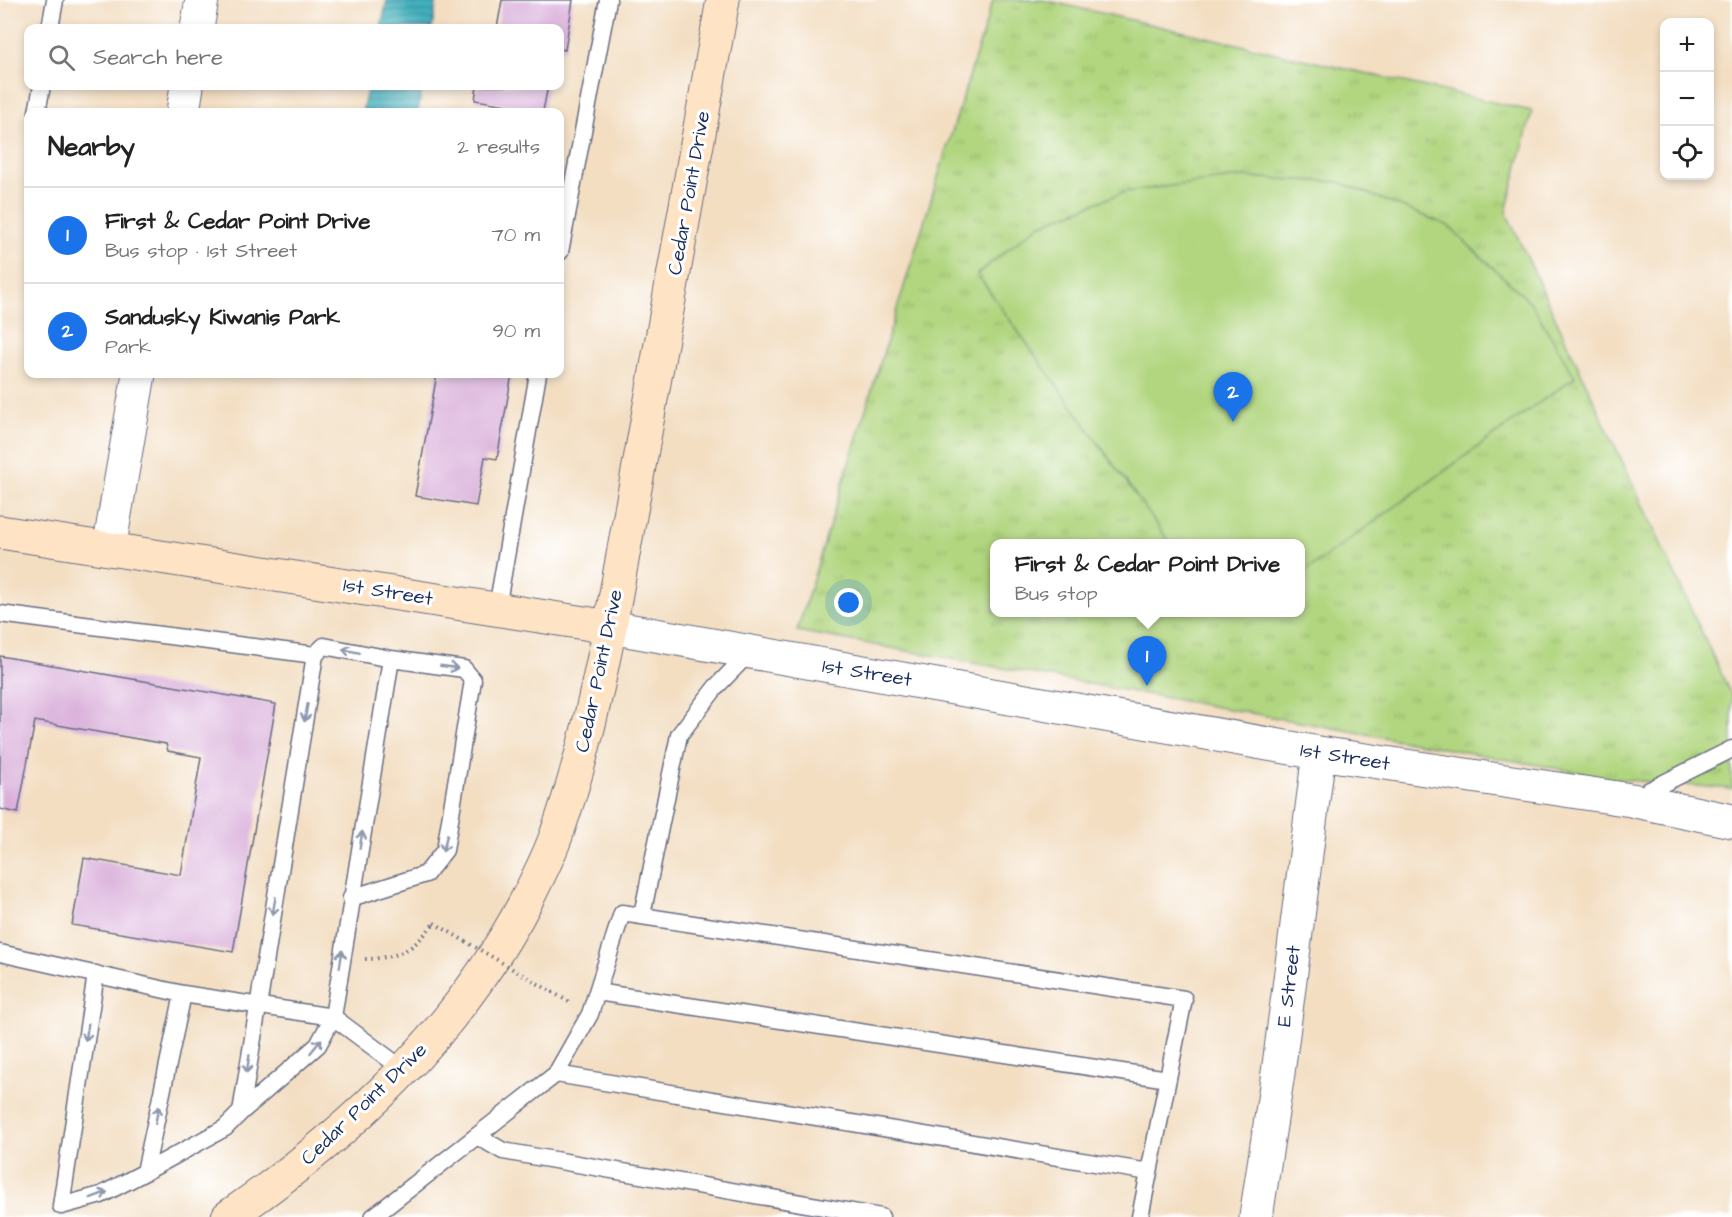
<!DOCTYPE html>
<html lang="en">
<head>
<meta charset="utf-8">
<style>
	body { margin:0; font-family:"Architects Daughter",sans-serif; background:#f6f6f6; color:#222 }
	.controls { position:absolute; right:18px; top:18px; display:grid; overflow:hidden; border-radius:12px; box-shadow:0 3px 9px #0003 }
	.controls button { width:54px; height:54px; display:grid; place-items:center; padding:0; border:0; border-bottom:2px solid #e0e0e0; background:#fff; color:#222; font:30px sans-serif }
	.you { position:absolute; left:849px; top:603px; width:21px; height:21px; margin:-15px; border:4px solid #fff; border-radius:50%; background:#1a73e8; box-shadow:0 0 0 9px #1a73e833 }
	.badge { display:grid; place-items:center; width:39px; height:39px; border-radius:50%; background:#1a73e8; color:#fff; font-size:20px; font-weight:700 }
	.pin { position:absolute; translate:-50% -50px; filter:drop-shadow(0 2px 3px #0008) }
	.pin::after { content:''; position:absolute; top:32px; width:21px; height:18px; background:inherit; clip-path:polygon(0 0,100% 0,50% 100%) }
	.popup { position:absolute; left:990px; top:539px; width:315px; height:78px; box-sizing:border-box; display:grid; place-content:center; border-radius:12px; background:#fff; filter:drop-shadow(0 2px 4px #0005); font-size:20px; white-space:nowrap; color:#767676 }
	.popup b { font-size:22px; color:#222 }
	.popup::after { content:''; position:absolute; left:50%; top:100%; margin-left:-12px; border:12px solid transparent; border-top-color:#fff }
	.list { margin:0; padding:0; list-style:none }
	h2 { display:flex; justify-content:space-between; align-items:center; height:78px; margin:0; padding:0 24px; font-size:26px }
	h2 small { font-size:20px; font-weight:400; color:#767676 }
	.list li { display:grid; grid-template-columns:39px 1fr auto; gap:18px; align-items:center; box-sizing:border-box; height:96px; padding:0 24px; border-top:2px solid #e0e0e0 }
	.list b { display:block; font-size:22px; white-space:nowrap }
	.list p { margin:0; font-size:20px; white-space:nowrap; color:#767676 }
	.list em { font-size:20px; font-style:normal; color:#767676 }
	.icon { flex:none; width:33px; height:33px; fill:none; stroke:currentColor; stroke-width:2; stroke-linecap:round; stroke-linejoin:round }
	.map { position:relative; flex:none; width:1732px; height:1217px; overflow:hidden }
	.search { position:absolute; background:#fff; box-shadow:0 3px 9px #0003; left:24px; top:24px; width:540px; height:66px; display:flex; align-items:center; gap:15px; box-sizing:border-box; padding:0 21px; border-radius:12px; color:#767676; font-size:22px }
	.panel { position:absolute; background:#fff; box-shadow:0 3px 9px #0003; left:24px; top:108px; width:540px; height:270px; border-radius:12px }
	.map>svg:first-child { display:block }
	.park { fill:url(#park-tufts); stroke:#66826e; stroke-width:1.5; fill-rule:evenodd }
	.garden { fill:#b1d67f; stroke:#66826e; stroke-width:1.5 }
	.water { fill:url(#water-rules); stroke:#2e708d; stroke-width:1.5 }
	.building { fill:#d9afda }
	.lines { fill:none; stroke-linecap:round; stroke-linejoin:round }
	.service-casing { stroke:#676c81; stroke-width:19 }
	.minor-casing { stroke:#676c81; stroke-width:35 }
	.secondary-casing { stroke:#676c81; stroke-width:35 }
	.path { stroke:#676c81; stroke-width:4; stroke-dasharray:1.5 4.5; stroke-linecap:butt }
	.service { stroke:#fff; stroke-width:16 }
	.minor { stroke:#fff; stroke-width:33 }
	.secondary { stroke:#fee4c5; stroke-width:33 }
	.path-bridge { stroke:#676c81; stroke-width:4; stroke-dasharray:1.5 4.5; stroke-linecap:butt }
	.oneway { stroke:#8d97ae }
	.labels { text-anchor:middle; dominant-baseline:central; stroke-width:6; stroke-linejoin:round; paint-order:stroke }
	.street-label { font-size:20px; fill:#1b2f5e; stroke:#fff }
</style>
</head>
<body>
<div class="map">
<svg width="1732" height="1217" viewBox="0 0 1732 1217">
	<defs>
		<pattern id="park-tufts" width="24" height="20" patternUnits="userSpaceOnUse" patternTransform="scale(1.5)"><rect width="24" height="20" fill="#b1d67f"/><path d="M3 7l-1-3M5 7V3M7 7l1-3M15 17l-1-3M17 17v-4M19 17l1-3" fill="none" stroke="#98b870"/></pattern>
		<pattern id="water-rules" width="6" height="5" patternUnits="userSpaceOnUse" patternTransform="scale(1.5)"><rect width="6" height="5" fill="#40b0bc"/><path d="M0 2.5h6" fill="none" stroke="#35909c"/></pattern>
	</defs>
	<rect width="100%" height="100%" fill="#fff"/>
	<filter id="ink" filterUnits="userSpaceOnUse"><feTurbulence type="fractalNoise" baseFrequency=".0167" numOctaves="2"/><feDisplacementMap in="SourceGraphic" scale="12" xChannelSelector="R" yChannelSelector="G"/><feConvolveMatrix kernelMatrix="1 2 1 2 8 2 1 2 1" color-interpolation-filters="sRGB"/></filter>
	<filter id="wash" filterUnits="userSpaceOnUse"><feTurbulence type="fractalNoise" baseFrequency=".008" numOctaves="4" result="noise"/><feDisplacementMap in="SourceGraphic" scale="24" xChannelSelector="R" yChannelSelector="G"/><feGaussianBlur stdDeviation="1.35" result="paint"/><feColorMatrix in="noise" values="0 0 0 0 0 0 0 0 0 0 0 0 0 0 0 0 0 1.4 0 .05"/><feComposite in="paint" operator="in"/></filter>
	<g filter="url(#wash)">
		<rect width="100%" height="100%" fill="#f3dec2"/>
		<path class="park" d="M993,0h50l489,111 -26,101 226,485v92l-117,-10 -818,-148zM994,544h306v68h-306z"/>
		<path class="garden" d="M1240,177l99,5 108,43 84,78 44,74 -275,198v-31l-130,-1 -193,-269 62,-49 85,-33z"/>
		<path class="water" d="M387,0h50l-5,28h-51z
			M368,86h54l-4,26h-56z"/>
		<g id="blocks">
			<path class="building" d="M502,0h71l-8,50 -5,-1v-21h-63z
				M477,86h71l-5,25 -68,-11z
				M437,374h75l-15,85 -12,-2 -9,49 -61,-10z
				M0,656l276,48 -43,248 -161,-27 12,-67 97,17 20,-118 -33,-6 -2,-7 -131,-23 -17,92 -18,-4z"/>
		</g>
	</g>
	<g filter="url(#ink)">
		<use href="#blocks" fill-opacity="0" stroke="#676c81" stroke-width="1.5"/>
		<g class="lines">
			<g class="service-casing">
				<path id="service" d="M50,28l5,-28
					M37,112l5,-26
					M560,252l48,-252
					M497,608l41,-234
					M0,614l315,41
					M1634,798l98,-49
					M642,915l37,-180 37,-48 33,-34
					M0,953l183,41 150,23 71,53
					M96,974l-35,232 40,-11 44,-23 80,-44 16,-16 74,-457 9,-9 67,13 73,10 9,11 -28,170 -19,24 -75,24
					M597,992l571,87
					M556,1074l593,98
					M241,1112l77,-67 15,-28 58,-358
					M477,1136l26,15 378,66
					M145,1172l38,-178
					M373,1217l183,-143 34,-60 32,-101 562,86 -44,218"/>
			</g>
			<g class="minor-casing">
				<path id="minor" d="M197,28l5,-28
					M183,112l4,-26
					M109,549l30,-175
					M610,627l709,126 312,47 101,21
					M1256,1217l22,-144 41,-320"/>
			</g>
			<g class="secondary-casing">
				<path id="secondary" d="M0,532l610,95
					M228,1217c122,-84 227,-182 297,-314 11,-22 24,-46 32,-70 24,-67 39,-136 53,-206l113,-627"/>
			</g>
			<path class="path" d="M365,959c35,-1 48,-9 69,-36
				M552,992l17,10"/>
			<use href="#service" class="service"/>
			<use href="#minor" class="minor"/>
			<use href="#secondary" class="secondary"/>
			<path class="path-bridge" d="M434,923l118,69"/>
		</g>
		<defs><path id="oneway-shaft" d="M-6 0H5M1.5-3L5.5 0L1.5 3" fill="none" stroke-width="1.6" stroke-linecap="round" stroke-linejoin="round" transform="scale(1.5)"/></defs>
		<g class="oneway">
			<use href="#oneway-shaft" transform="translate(351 651) rotate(-168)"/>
			<use href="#oneway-shaft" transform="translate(449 667) rotate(8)"/>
			<use href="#oneway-shaft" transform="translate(306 713) rotate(100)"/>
			<use href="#oneway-shaft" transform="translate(361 840) rotate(-81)"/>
			<use href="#oneway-shaft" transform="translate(445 843) rotate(105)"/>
			<use href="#oneway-shaft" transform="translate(274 906) rotate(100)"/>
			<use href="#oneway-shaft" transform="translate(341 959) rotate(-81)"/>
			<use href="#oneway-shaft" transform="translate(87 1032) rotate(99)"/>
			<use href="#oneway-shaft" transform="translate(316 1046) rotate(-51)"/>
			<use href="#oneway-shaft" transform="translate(248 1064) rotate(99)"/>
			<use href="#oneway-shaft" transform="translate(157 1115) rotate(-78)"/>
			<use href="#oneway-shaft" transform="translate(99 1195) rotate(-20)"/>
		</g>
	</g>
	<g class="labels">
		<g class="street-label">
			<text transform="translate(689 193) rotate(-80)">Cedar Point Drive</text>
			<text transform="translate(388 592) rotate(9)">1st Street</text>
			<text transform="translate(599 671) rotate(-78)">Cedar Point Drive</text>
			<text transform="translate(867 673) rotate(9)">1st Street</text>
			<text transform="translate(1345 757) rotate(9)">1st Street</text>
			<text transform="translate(1289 986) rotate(-83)">E Street</text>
			<text transform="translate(364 1104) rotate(-44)">Cedar Point Drive</text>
		</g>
	</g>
</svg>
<div class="controls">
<button>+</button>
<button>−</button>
<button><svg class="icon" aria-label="locate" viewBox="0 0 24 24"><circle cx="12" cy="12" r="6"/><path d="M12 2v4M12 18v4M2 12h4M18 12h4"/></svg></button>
</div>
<div class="you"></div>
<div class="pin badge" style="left:1147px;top:686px">1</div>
<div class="popup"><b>First &amp; Cedar Point Drive</b>Bus stop</div>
<div class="pin badge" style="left:1233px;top:422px">2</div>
<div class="search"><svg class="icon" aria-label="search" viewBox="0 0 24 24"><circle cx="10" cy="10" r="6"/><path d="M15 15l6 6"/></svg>Search here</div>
<section class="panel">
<h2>Nearby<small>2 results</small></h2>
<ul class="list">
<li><span class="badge">1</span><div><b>First &amp; Cedar Point Drive</b><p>Bus stop · 1st Street</p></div><em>70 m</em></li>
<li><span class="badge">2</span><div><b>Sandusky Kiwanis Park</b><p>Park</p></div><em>90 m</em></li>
</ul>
</section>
</div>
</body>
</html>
